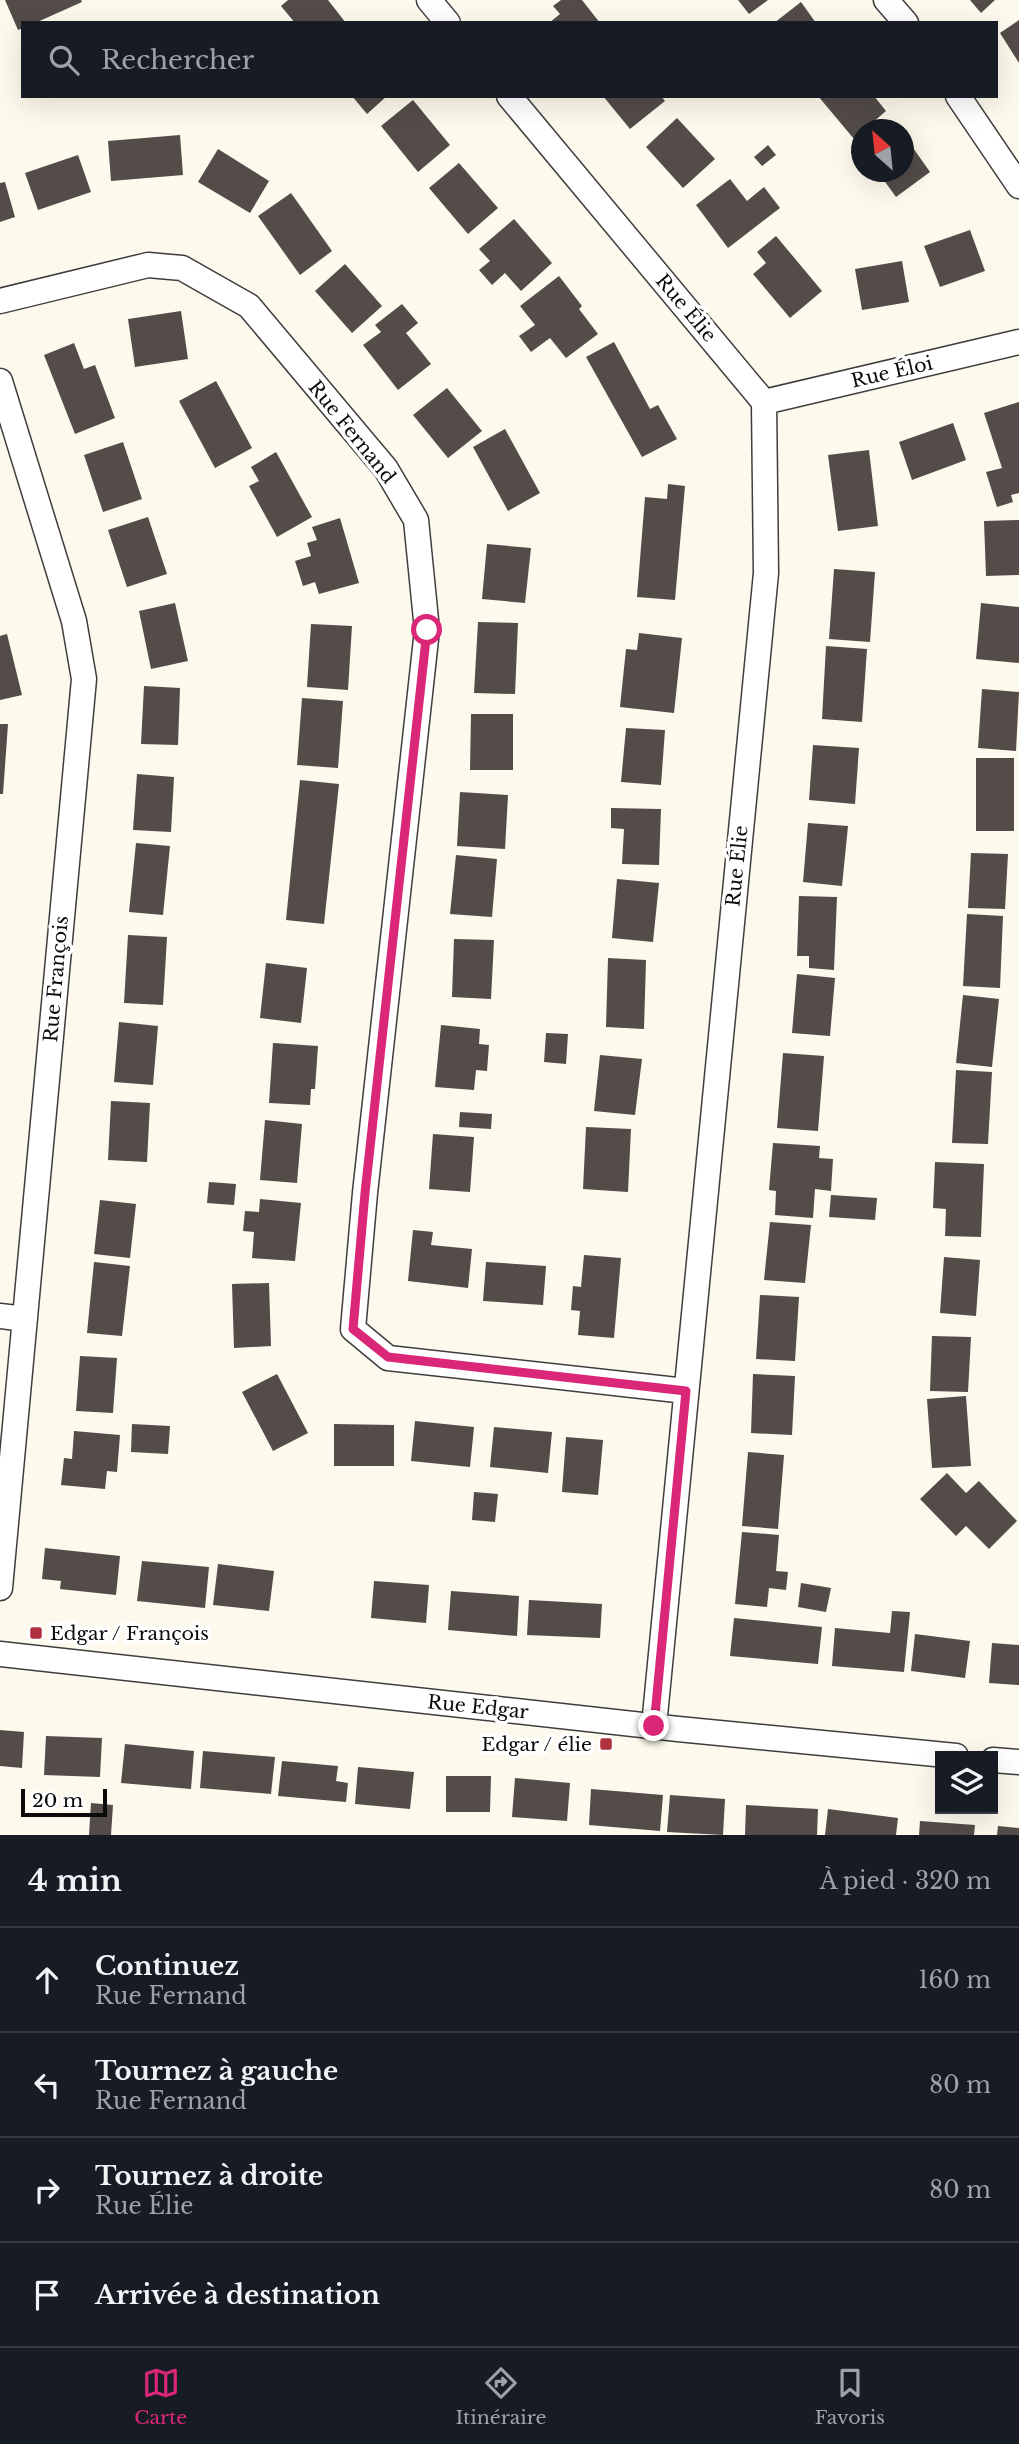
<!DOCTYPE html>
<html lang="fr">
<head>
<meta charset="utf-8">
<style>
	body { margin:0; font-family:"Libre Baskerville",serif; background:#242831; color:#f1f3f6 }
	.controls { position:absolute; right:21px; bottom:21px; display:grid; overflow:hidden; border-radius:0px; box-shadow:0 7px 28px #0002 }
	.controls button { width:63px; height:63px; display:grid; place-items:center; padding:0; border:0; border-bottom:2px solid #363941; background:#171b24; color:#f1f3f6; font:35px sans-serif }
	.compass { position:absolute; left:851px; top:119px; width:63px; height:63px; border-radius:50%; background:#171b24; box-shadow:0 7px 28px #0002; rotate:333deg }
	.scale { position:absolute; left:21px; bottom:18px; width:86px; box-sizing:border-box; padding-left:7px; border:4px solid #0b0b0b; border-top:0; font-size:19px; line-height:24px; white-space:nowrap; color:#0b0b0b; -webkit-text-stroke:5px #fff; paint-order:stroke }
	.stop { position:absolute; width:21px; height:21px; margin:-16px; border:5px solid #db2777; border-radius:50%; background:#fff }
	.stop.end { background:#db2777; border-color:#fff; box-shadow:0 2px 7px #0008 }
	.list { margin:0; padding:0; list-style:none }
	h2 { display:flex; justify-content:space-between; align-items:center; height:91px; margin:0; padding:0 28px; font-size:30px }
	h2 small { font-size:23px; font-weight:400; color:#9ea1a6 }
	.list li { display:grid; grid-template-columns:46px 1fr auto; gap:21px; align-items:center; box-sizing:border-box; height:105px; padding:0 28px; border-top:2px solid #363941 }
	.list b { display:block; font-size:26px; white-space:nowrap }
	.list p { margin:0; font-size:23px; white-space:nowrap; color:#9ea1a6 }
	.list em { font-size:23px; font-style:normal; color:#9ea1a6 }
	.icon { flex:none; width:38px; height:38px; fill:none; stroke:currentColor; stroke-width:2; stroke-linecap:round; stroke-linejoin:round }
	.map { position:relative; flex:none; width:1019px; height:1835px; overflow:hidden }
	.search { position:absolute; background:#171b24; box-shadow:0 7px 28px #0002; left:21px; right:21px; top:21px; height:77px; display:flex; align-items:center; gap:18px; box-sizing:border-box; padding:0 24px; border-radius:0px; color:#9ea1a6; font-size:26px }
	.sheet { height:511px; background:#171b24 }
	nav { display:flex; justify-content:space-around; align-items:center; box-sizing:border-box; height:98px; border-top:2px solid #363941; background:#171b24; font-size:19px; color:#9ea1a6 }
	nav a { display:grid; justify-items:center; gap:4px }
	nav .on { color:#db2777 }
	.map>svg:first-child { display:block }
	.building { fill:#534c49 }
	.lines { fill:none; stroke-linecap:round; stroke-linejoin:round }
	.minor-casing { stroke:#3e3e3e; stroke-width:27 }
	.minor { stroke:#fff; stroke-width:24 }
	.route { stroke:#db2777; stroke-width:9 }
	.poi-dot { fill:#ad323c; stroke:#fff; stroke-width:2.5 }
	.labels { text-anchor:middle; dominant-baseline:central; stroke-width:7; stroke-linejoin:round; paint-order:stroke }
	.street-label { font-size:19px; fill:#0b0b0b; stroke:#fff }
	.poi-label { font-size:19px; fill:#0b0b0b; stroke:#fff; text-anchor:start }
</style>
</head>
<body>
<div class="map">
<svg width="1019" height="1835" viewBox="0 0 1019 1835">
	<rect width="100%" height="100%" fill="#fdf9ec"/>
	<path class="building" d="M5,0h76l1,2 -47,21h-12v5l-5,2z
		M288,0h40l18,23h-51l-14,-17z
		M561,0h21l18,23h-51l11,-9 -7,-8z
		M738,0h30l-19,14z
		M970,0h25l-14,13z
		M801,2l15,21h-42z
		M1019,20v43l-19,-30z
		M352,96h35l-20,18z
		M603,96h58l4,5 -35,28z
		M818,96h56l12,15 -22,19h-2l-8,9z
		M413,100l37,45 -32,27 -37,-46z
		M677,118l38,41 -32,29 -37,-41z
		M180,135l3,40 -72,6 -3,-40z
		M904,135l26,37 -34,25 -18,-25h26z
		M768,145l8,10 -14,11 -8,-9z
		M218,149l51,32 -19,32 -52,-31z
		M78,155l13,37 -53,18 -13,-37z
		M459,163l39,45 -30,26 -39,-46z
		M730,179l17,22 17,-14 16,21 -52,40 -32,-43z
		M5,182l10,35 -15,5v-39z
		M291,193l41,58 -32,24 -42,-59z
		M514,219l38,44 -31,28 -16,-18 -13,12 -13,-15 11,-9 -11,-12z
		M970,230l15,41 -45,16 -16,-41z
		M776,236l46,55 -32,27 -37,-44 13,-11 -9,-11z
		M902,261l7,41 -47,8 -7,-41z
		M345,264l37,42 -30,27 -37,-42z
		M559,276l23,30 -3,3 19,25 -32,24 -16,-20 -19,14 -12,-16 16,-11 -15,-19z
		M402,304l16,19 -12,10 25,31 -33,26 -35,-45 18,-13 -6,-7z
		M181,311l7,48 -53,8 -7,-48z
		M614,342l36,67 8,-4 19,34 -35,18 -56,-100z
		M74,343l10,26 11,-4 20,53 -40,16 -31,-79z
		M216,381l36,67 -37,20 -36,-67z
		M447,388l35,43 -34,27 -35,-43z
		M1019,402v91l-8,2 2,7 -16,5 -11,-35 16,-4 -18,-55z
		M953,423l13,37 -54,20 -13,-38z
		M505,429l35,64 -32,18 -35,-64z
		M123,442l19,57 -39,13 -19,-57z
		M869,450l9,76 -40,5 -10,-76z
		M276,452l36,65 -35,20 -28,-51 10,-5 -8,-14z
		M668,484l17,2 -10,114 -38,-3 8,-100 22,2z
		M148,517l19,57 -40,13 -19,-57z
		M340,518l19,65 -40,11 -4,-12 -12,4 -8,-25 16,-5 -4,-13 10,-3 -5,-13z
		M1019,520v55l-33,1 -2,-55z
		M487,544l44,4 -6,55 -43,-4z
		M834,569l41,3 -5,70 -41,-3z
		M175,603l13,58 -37,8 -12,-58z
		M981,603l38,4v56l-43,-4z
		M478,622l40,1 -3,71 -41,-1z
		M311,624l41,2 -4,64 -41,-3z
		M639,633l43,5 -8,75 -54,-6 6,-58 11,1z
		M7,634l15,61 -22,5v-64z
		M826,646l41,3 -5,73 -40,-3z
		M144,686l36,2 -2,57 -37,-1z
		M982,689l37,3 -3,59 -38,-3z
		M302,698l41,3 -5,67 -41,-3z
		M471,714h42v56h-43z
		M0,724h8l-5,70h-3z
		M626,728l39,2 -4,55 -40,-3z
		M813,745l46,3 -4,56 -46,-4z
		M976,758h38v73h-38z
		M137,774l37,3 -3,55 -38,-2z
		M300,780l39,4 -15,140 -38,-4z
		M460,792l48,3 -3,54 -48,-3z
		M611,808l50,1 -2,56 -37,-1 2,-35 -13,-1z
		M808,823l40,3 -6,60 -39,-4z
		M136,843l34,3 -7,69 -34,-3z
		M971,853l37,1 -3,55 -37,-1z
		M456,855l41,4 -5,58 -42,-3z
		M617,879l42,4 -6,59 -41,-4z
		M799,896l38,1 -3,73 -25,-2v-12h-12z
		M967,914l36,2 -3,72 -37,-2z
		M128,935l39,2 -4,68 -39,-2z
		M454,939l40,1 -3,59 -39,-2z
		M608,958l38,2 -2,69 -38,-2z
		M266,963l41,5 -6,55 -41,-5z
		M797,974l38,4 -5,58 -38,-3z
		M963,995l36,4 -7,68 -36,-4z
		M119,1022l39,4 -5,59 -39,-3z
		M441,1025l39,4 -1,15 10,1 -2,26 -11,-1 -2,20 -39,-3z
		M546,1033l22,1 -2,30 -22,-2z
		M273,1043l45,3 -3,43h-4l-1,16 -41,-2z
		M783,1053l41,3 -6,75 -41,-3z
		M600,1055l42,4 -7,56 -41,-4z
		M956,1070l36,2 -4,72 -36,-1z
		M111,1101l39,2 -3,59 -39,-2z
		M460,1112l32,2 -1,15 -32,-2z
		M265,1120l37,4 -5,59 -37,-3z
		M586,1127l45,2 -3,63 -45,-3z
		M433,1134l41,3 -4,55 -41,-3z
		M773,1143l47,3 -1,12 14,1 -2,32 -16,-2 -2,29 -38,-3 1,-24 -7,-1z
		M935,1162l49,2 -3,73 -36,-1 1,-27 -13,-1z
		M209,1182l27,2 -2,21 -27,-2z
		M831,1195l46,3 -2,22 -46,-3z
		M260,1199l41,4 -6,58 -43,-3 2,-26 -11,-1 2,-20 14,1z
		M100,1200l36,4 -6,54 -36,-4z
		M770,1222l41,3 -6,58 -41,-3z
		M413,1230l20,2 -2,13 41,4 -4,39 -60,-7z
		M584,1255l37,3 -7,80 -36,-3 2,-24 -9,-1 2,-24 8,1z
		M944,1257l36,3 -4,56 -36,-3z
		M94,1262l36,4 -8,70 -35,-3z
		M486,1262l60,4 -3,39 -60,-4z
		M269,1283l2,63 -37,2 -2,-64z
		M760,1295l39,2 -4,64 -39,-2z
		M932,1336l39,1 -3,55 -38,-1z
		M80,1356l37,2 -4,55 -37,-2z
		M277,1374l31,59 -35,18 -31,-59z
		M753,1374l42,2 -3,59 -41,-2z
		M966,1396l5,70 -39,2 -5,-69z
		M415,1421l59,6 -4,40 -59,-6z
		M132,1424l38,2 -2,28 -37,-2z
		M334,1424l60,1v41h-60z
		M494,1427l58,5 -4,41 -58,-6z
		M74,1431l46,4 -3,37 -10,-1 -2,18 -44,-4 3,-27 8,1z
		M566,1437l37,3 -5,55 -36,-3z
		M748,1452l36,3 -6,74 -36,-3z
		M947,1473l19,20 13,-12 38,40 -28,28 -23,-23 -10,10 -36,-37z
		M474,1492l24,2 -3,28 -23,-2z
		M742,1532l37,3 -3,36 12,1 -2,18 -17,-2 -2,19 -32,-3z
		M45,1548l75,8 -4,39 -56,-6 1,-8 -19,-2z
		M142,1561l67,6 -4,41 -68,-7z
		M218,1564l56,7 -5,40 -56,-6z
		M374,1581l55,4 -3,38 -55,-5z
		M801,1583l30,5 -5,24 -28,-5z
		M451,1591l68,5 -2,40 -69,-6z
		M529,1600l73,4 -2,34 -73,-3z
		M892,1611l18,1 -6,60 -72,-6 3,-38 55,5z
		M734,1618l88,9 -4,37 -88,-8z
		M915,1634l55,7 -5,37 -54,-7z
		M992,1643l27,2v40l-30,-2z
		M0,1730l24,2 -2,36 -22,-2z
		M46,1736l56,2 -2,39 -56,-2z
		M125,1744l69,7 -3,38 -70,-6z
		M203,1751l72,6 -4,37 -71,-6z
		M282,1761l56,5 -2,15 12,2 -2,19 -68,-6z
		M358,1767l56,5 -4,37 -55,-5z
		M446,1776h45l-1,36h-44z
		M515,1778l55,5 -3,38 -55,-4z
		M591,1789l72,6 -3,36 -71,-6z
		M670,1795l55,4 -2,36 -56,-3z
		M91,1803l22,2 -2,30h-22z
		M746,1805l72,4 -1,26h-72z
		M828,1809l70,9 -2,17h-71z
		M920,1821l55,4 -1,10h-55z
		M998,1826l21,2v7h-22z"/>
	<g class="lines">
		<g class="minor-casing">
			<path id="minor" d="M429,0l19,23
				M886,0l20,23
				M509,96l255,306 2,171 -112,1153
				M958,96l61,90
				M0,301l148,-36 34,3 67,38 137,163 30,51 11,110 -62,563 -12,136 35,29 298,33
				M0,381l74,240 10,58 -84,909
				M764,402l255,-60
				M0,1316l25,3
				M0,1654l678,75 278,27
				M993,1760l26,2"/>
		</g>
		<use href="#minor" class="minor"/>
	</g>
	<g class="lines">
		<path class="route" d="M427,630l-62,563 -12,136 35,28 298,34 -32,335"/>
	</g>
	<g class="poi-dot">
		<rect x="29" y="1626" width="14" height="14" rx="3.5"/>
		<rect x="599" y="1737" width="14" height="14" rx="3.5"/>
	</g>
	<g class="labels">
		<g class="street-label">
			<text transform="translate(686 308) rotate(50)">Rue Élie</text>
			<text transform="translate(892 372) rotate(-13)">Rue Éloi</text>
			<text transform="translate(352 432) rotate(51)">Rue Fernand</text>
			<text transform="translate(737 866) rotate(-84)">Rue Élie</text>
			<text transform="translate(56 979) rotate(-85)">Rue François</text>
			<text transform="translate(478 1707) rotate(6)">Rue Edgar</text>
		</g>
		<g class="poi-label">
			<text x="50" y="1633">Edgar / François</text>
			<text x="592" y="1744" text-anchor="end">Edgar / élie</text>
		</g>
	</g>
</svg>
<div class="controls">
<button><svg class="icon" aria-label="layers" viewBox="0 0 24 24"><path d="M12 4l9 5-9 5-9-5zM3 14l9 5 9-5"/></svg></button>
</div>
<svg class="compass" viewBox="-18 -18 36 36"><path d="M0-13l5 13h-10z" fill="#e53935"/><path d="M0 13l5-13h-10z" fill="#9ea1a6"/></svg>
<div class="scale">20 m</div>
<div class="stop" style="left:427px;top:630px"></div>
<div class="stop end" style="left:654px;top:1726px"></div>
<div class="search"><svg class="icon" aria-label="search" viewBox="0 0 24 24"><circle cx="10" cy="10" r="6"/><path d="M15 15l6 6"/></svg>Rechercher</div>
</div>
<section class="sheet">
<h2>4 min<small>À pied · 320 m</small></h2>
<ul class="list">
<li><svg class="icon" aria-label="ahead" viewBox="0 0 24 24"><path d="M12 20V5M6 11l6-6 6 6"/></svg><div><b>Continuez</b><p>Rue Fernand</p></div><em>160 m</em></li>
<li><svg class="icon" aria-label="left" viewBox="0 0 24 24"><path d="M17 20v-9H6M10 6l-5 5 5 5"/></svg><div><b>Tournez à gauche</b><p>Rue Fernand</p></div><em>80 m</em></li>
<li><svg class="icon" aria-label="right" viewBox="0 0 24 24"><path d="M7 20v-9h11M14 6l5 5-5 5"/></svg><div><b>Tournez à droite</b><p>Rue Élie</p></div><em>80 m</em></li>
<li><svg class="icon" aria-label="arrive" viewBox="0 0 24 24"><path d="M6 21V4h12l-3 4 3 4H6"/></svg><div><b>Arrivée à destination</b></div></li>
</ul>
</section>
<nav>
<a class="on"><svg class="icon" aria-label="map" viewBox="0 0 24 24"><path d="M3 6l6-2 6 2 6-2v14l-6 2-6-2-6 2zM9 4v14M15 6v14"/></svg>Carte</a>
<a><svg class="icon" aria-label="directions" viewBox="0 0 24 24"><path d="M12 3l9 9-9 9-9-9zM9 14v-3h6M13 9l2 2-2 2"/></svg>Itinéraire</a>
<a><svg class="icon" aria-label="saved" viewBox="0 0 24 24"><path d="M7 4h10v16l-5-4-5 4z"/></svg>Favoris</a>
</nav>
</body>
</html>
